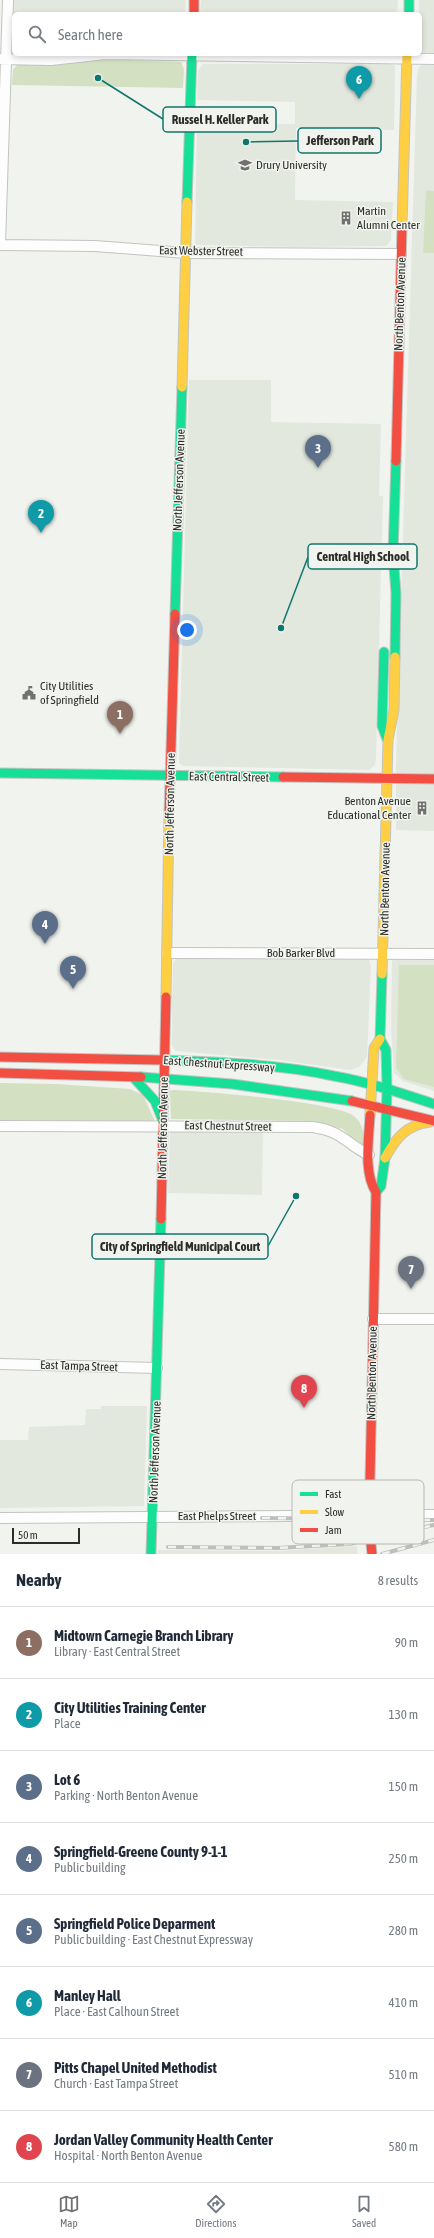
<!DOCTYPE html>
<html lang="en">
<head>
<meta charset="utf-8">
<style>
	body { margin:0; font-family:"Asap Condensed",sans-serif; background:#f2f2f3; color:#1f2937 }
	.scale { position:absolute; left:12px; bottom:10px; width:68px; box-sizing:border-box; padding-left:4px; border:2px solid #2c2d2a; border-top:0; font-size:11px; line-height:14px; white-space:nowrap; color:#2c2d2a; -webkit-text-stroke:3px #f1f4ee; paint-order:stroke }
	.you { position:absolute; left:187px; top:630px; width:14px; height:14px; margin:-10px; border:3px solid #fff; border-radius:50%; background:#1a73e8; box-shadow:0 0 0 6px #1a73e833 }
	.badge { display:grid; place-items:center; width:26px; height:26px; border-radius:50%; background:#71726f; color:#fff; font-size:13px; font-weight:700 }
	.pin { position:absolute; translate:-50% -33px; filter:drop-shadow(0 1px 2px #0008) }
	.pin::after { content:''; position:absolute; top:21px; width:14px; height:12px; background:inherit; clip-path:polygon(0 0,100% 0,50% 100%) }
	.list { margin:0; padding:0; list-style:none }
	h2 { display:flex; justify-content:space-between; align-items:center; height:52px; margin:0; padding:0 16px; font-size:17px }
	h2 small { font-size:13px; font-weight:400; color:#747a83 }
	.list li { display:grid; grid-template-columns:26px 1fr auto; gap:12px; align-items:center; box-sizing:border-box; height:72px; padding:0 16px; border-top:1px solid #e0e1e3 }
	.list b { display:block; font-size:15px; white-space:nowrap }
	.list p { margin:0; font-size:13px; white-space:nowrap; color:#747a83 }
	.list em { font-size:13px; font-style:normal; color:#747a83 }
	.icon { flex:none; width:22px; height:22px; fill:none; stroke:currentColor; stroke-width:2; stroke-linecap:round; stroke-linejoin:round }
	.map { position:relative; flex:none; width:434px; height:1554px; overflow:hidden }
	.search { position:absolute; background:#fff; box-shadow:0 2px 6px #0003; left:12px; right:12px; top:12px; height:44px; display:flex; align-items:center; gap:10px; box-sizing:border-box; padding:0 14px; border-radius:6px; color:#747a83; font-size:15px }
	.sheet { height:628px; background:#fff }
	nav { display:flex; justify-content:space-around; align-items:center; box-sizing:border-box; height:56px; border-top:1px solid #e0e1e3; background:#fff; font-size:11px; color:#747a83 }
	nav a { display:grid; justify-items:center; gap:2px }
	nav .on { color:#71726f }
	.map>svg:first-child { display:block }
	.built { fill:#e3e8de }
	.green { fill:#d3e0c2 }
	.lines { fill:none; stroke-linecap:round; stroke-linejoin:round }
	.street-casing { stroke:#c3c4c1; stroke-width:12 }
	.fast-casing { stroke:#c3c4c1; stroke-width:11 }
	.slow-casing { stroke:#c3c4c1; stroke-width:11 }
	.jam-casing { stroke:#c3c4c1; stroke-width:11 }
	.street { stroke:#fdfdfd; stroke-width:10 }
	.fast { stroke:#16e098; stroke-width:9 }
	.slow { stroke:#ffcf43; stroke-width:9 }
	.jam { stroke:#f24e42; stroke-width:9 }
	.rail-casing { stroke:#bebebd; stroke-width:4 }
	.rail { stroke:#f1f4ee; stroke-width:2.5; stroke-dasharray:8; stroke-linecap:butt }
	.jam-bridge-casing { stroke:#c3c4c1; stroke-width:11; stroke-linecap:butt }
	.jam-bridge { stroke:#f24e42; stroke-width:9 }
	.labels { text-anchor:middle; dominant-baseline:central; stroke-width:3; stroke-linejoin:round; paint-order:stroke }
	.poi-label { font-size:12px; fill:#2c2d2a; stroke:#f1f4ee; text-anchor:start }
	.street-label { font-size:12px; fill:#2c2d2a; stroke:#f1f4ee }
	.key { fill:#f1f4ee; stroke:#b6b8b3; stroke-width:1 }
	.key-label { font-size:11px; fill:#2c2d2a }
	.leader { fill:none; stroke:#0f766e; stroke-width:1.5 }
	.callout-dot { fill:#0f766e; stroke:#f1f4ee; stroke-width:1.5 }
	.callout { fill:#f1f4ee; stroke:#0f766e; stroke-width:1.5 }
	.callout-label { font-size:13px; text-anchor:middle; font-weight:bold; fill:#2c2d2a }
</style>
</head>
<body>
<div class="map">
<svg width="434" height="1554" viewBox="0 0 434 1554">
	<rect width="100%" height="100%" fill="#f1f3ef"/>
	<path class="built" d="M14,0h172l-1,14h-171v36l-1,-5z
		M201,0h197l-1,14h-197z
		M419,0h15v53l-14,-1z
		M203,64h187l5,2 -1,64 -98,-2 -1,72 98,2 -2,38 -5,6 -92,1 -96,-2 -3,-1 2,-121 98,1v-22l-98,-2 1,-30z
		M421,65h13v766l-38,-1v-67l21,-687 2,-9z
		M189,380h82v42l110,2 -2,72h4l-7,263 -1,6 -6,5 -185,-4 -5,-3z
		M177,958l192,1 2,7 -4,91 -8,10 -9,3 -71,-10 -103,-9 -4,-5v-39l1,-44z
		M392,960h42v131l-31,-10 -9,-8 -3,-44z
		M170,1132h93l-1,63 -94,-2z
		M101,1406h46l-3,100 -144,2v-68h28l1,-13 56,-2 1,-16h15z
		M357,1546l1,8h-200v-4l119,1z"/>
	<path class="green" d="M103,59l78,3 3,7 -1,19 -171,-3 1,-15 4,-5h41z
		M426,190l8,1v62h-11z
		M399,965h35v122l-30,-8 -8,-11z
		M0,1083l57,1 73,5 13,6 11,24 -1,3 -153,-2z
		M173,1090c27,1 167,12 182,27 9,8 9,19 8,31l-4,-2 -16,-17 -30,-8 -142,-2 -1,-28z"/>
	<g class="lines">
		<g class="street-casing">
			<path id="street" d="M0,59l51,1 54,-6 329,5
				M0,244l8,-244
				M0,245l95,1 91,7 215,1
				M167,953l267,1
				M0,1126l312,1c31,4 34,17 57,28
				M373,1319h61
				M0,1364l157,4
				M0,1518l434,-3"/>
		</g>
		<g class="fast-casing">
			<path id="fast" d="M409,0v14
				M187,202l5,-148
				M175,614l7,-227
				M384,652l-2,74 5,13
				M395,657l1,-64 -3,-39 3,-93
				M0,773l283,4
				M161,1060c57,2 117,4 173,16 34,6 67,17 100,28
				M141,1077l91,7 120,17
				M134,1078l21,23 8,20
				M376,1192l5,-6 4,-28 2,-69 -1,-39 -6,-11 2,-65
				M151,1554l10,-335"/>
		</g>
		<g class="slow-casing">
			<path id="slow" d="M402,226l5,-172
				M182,387l5,-185
				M382,974l6,-234 6,-30 1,-53
				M166,997l3,-182
				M370,1115l4,-67 6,-9
				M385,1158c11,-20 21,-33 45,-36"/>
		</g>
		<g class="jam-casing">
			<path id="jam" d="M194,0v14
				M396,461l6,-235
				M283,777l151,2
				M169,815l6,-201
				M0,1057l161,3
				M0,1073l141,4
				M352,1101l82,20
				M370,1115c-1,23 -7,57 6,77l-3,149
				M161,1219l5,-222"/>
		</g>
		<use href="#street" class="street"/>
		<use href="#fast" class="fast"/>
		<use href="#slow" class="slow"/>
		<use href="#jam" class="jam"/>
		<g class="rail-casing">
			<path id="rail" d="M262,1518l172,2
				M168,1547l109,1 72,-4 85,-19
				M382,1554l52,-14"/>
		</g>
		<use href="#rail" class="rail"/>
		<g class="jam-bridge-casing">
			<path id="jam-bridge" d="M372,1554l-3,-29 4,-184"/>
		</g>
		<use href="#jam-bridge" class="jam-bridge"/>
	</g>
	<defs>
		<g id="university-bare" transform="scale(1.08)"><path d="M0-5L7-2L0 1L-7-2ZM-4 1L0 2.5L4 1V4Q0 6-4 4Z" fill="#71726f" stroke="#f1f4ee" stroke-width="2.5" paint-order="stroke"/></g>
		<g id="building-bare" transform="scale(1.08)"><path d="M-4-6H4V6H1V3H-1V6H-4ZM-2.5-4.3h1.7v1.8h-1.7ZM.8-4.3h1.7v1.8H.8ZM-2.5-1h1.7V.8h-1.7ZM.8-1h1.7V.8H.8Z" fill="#71726f" stroke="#f1f4ee" stroke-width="2.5" paint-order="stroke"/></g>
		<g id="civic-bare" transform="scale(1.08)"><path d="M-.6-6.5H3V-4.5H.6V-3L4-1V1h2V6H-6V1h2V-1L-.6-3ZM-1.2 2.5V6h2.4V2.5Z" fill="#71726f" stroke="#f1f4ee" stroke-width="2.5" paint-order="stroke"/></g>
	</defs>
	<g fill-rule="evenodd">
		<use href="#university-bare" x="245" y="165"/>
		<use href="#building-bare" x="346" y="218"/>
		<use href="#civic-bare" x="29" y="693"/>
		<use href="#building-bare" x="422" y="808"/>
	</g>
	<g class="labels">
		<g class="poi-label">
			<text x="256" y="165">Drury University</text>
			<text x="357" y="211">Martin<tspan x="357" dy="14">Alumni Center</tspan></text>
			<text x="40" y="686">City Utilities<tspan x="40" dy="14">of Springfield</tspan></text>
			<text x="411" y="801" text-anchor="end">Benton Avenue<tspan x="411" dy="14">Educational Center</tspan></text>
		</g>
		<g class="street-label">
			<text transform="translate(201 251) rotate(1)">East Webster Street</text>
			<text transform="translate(400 304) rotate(-88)">North Benton Avenue</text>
			<text transform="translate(179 480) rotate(-88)">North Jefferson Avenue</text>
			<text transform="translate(229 777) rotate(1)">East Central Street</text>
			<text transform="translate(170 804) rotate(-89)">North Jefferson Avenue</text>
			<text transform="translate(385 889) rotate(-89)">North Benton Avenue</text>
			<text x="301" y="953">Bob Barker Blvd</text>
			<text transform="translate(219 1064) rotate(4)">East Chestnut Expressway</text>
			<text transform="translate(228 1126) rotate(1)">East Chestnut Street</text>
			<text transform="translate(163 1128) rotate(-89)">North Jefferson Avenue</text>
			<text transform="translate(79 1366) rotate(2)">East Tampa Street</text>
			<text transform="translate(372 1373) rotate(-89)">North Benton Avenue</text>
			<text transform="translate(155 1452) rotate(-88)">North Jefferson Avenue</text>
			<text x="217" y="1516">East Phelps Street</text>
		</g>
	</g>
	<rect x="292" y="1480" width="132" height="64" rx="6" class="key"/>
	<rect x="300" y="1492" width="18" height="4" fill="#16e098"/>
	<rect x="300" y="1510" width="18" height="4" fill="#ffcf43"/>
	<rect x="300" y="1528" width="18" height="4" fill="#f24e42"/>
	<g class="key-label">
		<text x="325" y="1498">Fast</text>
		<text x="325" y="1516">Slow</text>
		<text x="325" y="1534">Jam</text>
	</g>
	<path class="leader" d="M98 78L163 119M246 142L298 141M281 628L308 557M296 1196L268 1246"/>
	<g class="callout-dot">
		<circle cx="98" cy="78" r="4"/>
		<circle cx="246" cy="142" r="4"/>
		<circle cx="281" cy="628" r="4"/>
		<circle cx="296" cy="1196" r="4"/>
	</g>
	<g class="callout">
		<rect x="163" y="107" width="113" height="25" rx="4"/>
		<rect x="298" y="128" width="83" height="25" rx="4"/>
		<rect x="308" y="544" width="109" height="25" rx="4"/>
		<rect x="92" y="1234" width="176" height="25" rx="4"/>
	</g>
	<g class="callout-label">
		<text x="220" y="124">Russel H. Keller Park</text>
		<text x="340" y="145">Jefferson Park</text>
		<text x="363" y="561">Central High School</text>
		<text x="180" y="1251">City of Springfield Municipal Court</text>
	</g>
</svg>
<div class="scale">50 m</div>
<div class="you"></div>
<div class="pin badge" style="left:120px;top:734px;background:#8d6e63">1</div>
<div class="pin badge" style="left:41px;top:533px;background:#0f9aa8">2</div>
<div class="pin badge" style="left:318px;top:468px;background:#5c6f8a">3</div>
<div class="pin badge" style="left:45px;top:944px;background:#5c6f8a">4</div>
<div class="pin badge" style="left:73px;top:989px;background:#5c6f8a">5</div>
<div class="pin badge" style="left:359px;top:99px;background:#0f9aa8">6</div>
<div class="pin badge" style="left:411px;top:1289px;background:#6b7280">7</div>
<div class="pin badge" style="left:304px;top:1408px;background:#e0444e">8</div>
<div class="search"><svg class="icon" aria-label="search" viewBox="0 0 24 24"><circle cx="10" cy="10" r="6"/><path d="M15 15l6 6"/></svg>Search here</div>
</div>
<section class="sheet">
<h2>Nearby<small>8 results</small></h2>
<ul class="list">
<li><span class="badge" style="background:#8d6e63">1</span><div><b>Midtown Carnegie Branch Library</b><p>Library · East Central Street</p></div><em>90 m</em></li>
<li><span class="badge" style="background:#0f9aa8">2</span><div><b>City Utilities Training Center</b><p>Place</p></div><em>130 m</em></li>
<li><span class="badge" style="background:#5c6f8a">3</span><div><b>Lot 6</b><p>Parking · North Benton Avenue</p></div><em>150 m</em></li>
<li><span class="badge" style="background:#5c6f8a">4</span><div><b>Springfield-Greene County 9-1-1</b><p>Public building</p></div><em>250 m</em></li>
<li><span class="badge" style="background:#5c6f8a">5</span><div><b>Springfield Police Deparment</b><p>Public building · East Chestnut Expressway</p></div><em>280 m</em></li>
<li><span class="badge" style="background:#0f9aa8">6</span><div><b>Manley Hall</b><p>Place · East Calhoun Street</p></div><em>410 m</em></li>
<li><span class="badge" style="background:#6b7280">7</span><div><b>Pitts Chapel United Methodist</b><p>Church · East Tampa Street</p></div><em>510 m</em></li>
<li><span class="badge" style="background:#e0444e">8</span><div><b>Jordan Valley Community Health Center</b><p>Hospital · North Benton Avenue</p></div><em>580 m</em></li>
</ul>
</section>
<nav>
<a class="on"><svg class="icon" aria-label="map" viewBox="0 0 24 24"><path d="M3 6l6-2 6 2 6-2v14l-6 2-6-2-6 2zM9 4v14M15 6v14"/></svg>Map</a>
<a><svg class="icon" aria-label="directions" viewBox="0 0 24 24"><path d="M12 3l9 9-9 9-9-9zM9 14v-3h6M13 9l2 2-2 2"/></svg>Directions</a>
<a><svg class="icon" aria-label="saved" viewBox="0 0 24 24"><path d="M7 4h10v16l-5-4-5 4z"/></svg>Saved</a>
</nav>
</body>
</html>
